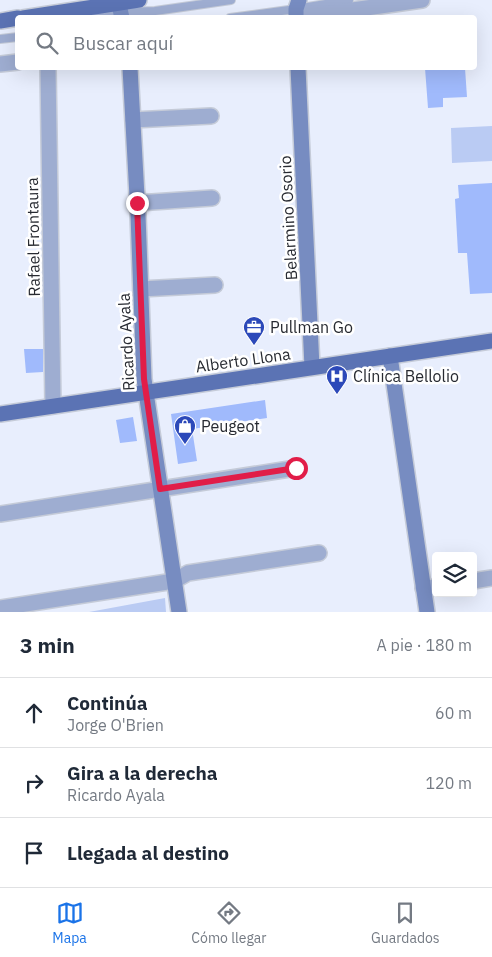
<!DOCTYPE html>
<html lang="es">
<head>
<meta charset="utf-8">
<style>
	body { margin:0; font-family:"IBM Plex Sans",sans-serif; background:#f2f2f3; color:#1f2937 }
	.controls { position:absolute; right:15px; bottom:15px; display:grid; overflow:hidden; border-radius:5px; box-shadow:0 5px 20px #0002 }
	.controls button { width:45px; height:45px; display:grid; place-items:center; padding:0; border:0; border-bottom:1px solid #e0e1e3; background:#fff; color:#1f2937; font:25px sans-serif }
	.stop { position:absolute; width:15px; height:15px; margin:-11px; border:4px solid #e11d48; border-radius:50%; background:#fff }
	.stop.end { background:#e11d48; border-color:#fff; box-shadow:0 1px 5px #0008 }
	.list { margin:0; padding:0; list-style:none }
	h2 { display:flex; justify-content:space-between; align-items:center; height:65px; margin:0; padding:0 20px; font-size:21px }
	h2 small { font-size:16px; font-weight:400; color:#747a83 }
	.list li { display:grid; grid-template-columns:32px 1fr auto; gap:15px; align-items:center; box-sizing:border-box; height:70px; padding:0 20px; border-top:1px solid #e0e1e3 }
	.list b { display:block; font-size:19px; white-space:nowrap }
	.list p { margin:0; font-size:16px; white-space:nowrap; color:#747a83 }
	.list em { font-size:16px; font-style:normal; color:#747a83 }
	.icon { flex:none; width:28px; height:28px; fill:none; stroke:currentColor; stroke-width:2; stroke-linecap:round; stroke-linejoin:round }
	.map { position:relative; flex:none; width:492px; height:612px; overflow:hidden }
	.search { position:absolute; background:#fff; box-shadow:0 5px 20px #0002; left:15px; right:15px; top:15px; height:55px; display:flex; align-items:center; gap:12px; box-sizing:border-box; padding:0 18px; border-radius:5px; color:#747a83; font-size:19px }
	.sheet { height:275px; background:#fff }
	nav { display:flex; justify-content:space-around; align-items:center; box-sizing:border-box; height:70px; border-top:1px solid #e0e1e3; background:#fff; font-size:14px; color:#747a83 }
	nav a { display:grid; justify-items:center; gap:2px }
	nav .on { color:#1a73e8 }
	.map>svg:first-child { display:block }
	.green { fill:#bacbf3 }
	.building { fill:#a0bafc }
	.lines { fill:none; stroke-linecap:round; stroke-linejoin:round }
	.lane-casing { stroke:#c5cbd8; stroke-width:10 }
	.street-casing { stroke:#c5cbd8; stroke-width:18 }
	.secondary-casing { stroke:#c5cbd8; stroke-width:18 }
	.primary-casing { stroke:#c5cbd8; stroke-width:18 }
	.lane { stroke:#9eadd1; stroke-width:8 }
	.street { stroke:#9eadd1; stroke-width:15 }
	.secondary { stroke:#778cc1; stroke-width:15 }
	.primary { stroke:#5b73b4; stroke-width:15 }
	.route { stroke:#e11d48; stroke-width:6 }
	.labels { text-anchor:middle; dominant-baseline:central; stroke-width:5; stroke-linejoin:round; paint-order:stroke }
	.street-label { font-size:16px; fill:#272a31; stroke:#fff }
	.poi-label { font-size:16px; fill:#272a31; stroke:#fff; text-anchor:start }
</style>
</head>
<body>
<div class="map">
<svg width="492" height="612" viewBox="0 0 492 612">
	<rect width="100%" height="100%" fill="#e8eefd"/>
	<path class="green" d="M492,126v35l-40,2 -1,-35z
		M165,598l1,14h-77z"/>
	<path class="building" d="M425,68h40l2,29 -24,1v9l-15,1z
		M492,183v110l-22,1 -3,-41h-9l-3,-54 4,-1 -1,-13z
		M24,349h19v23l-17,1z
		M265,400l2,18 -75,11 5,32 -19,3 -7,-50z
		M133,417l4,24 -17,2 -4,-23z"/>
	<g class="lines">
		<g class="lane-casing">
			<path id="lane" d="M97,13l58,-2 76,-11
				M230,18l66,-9 53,-9
				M0,39l18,-2"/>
		</g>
		<g class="street-casing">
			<path id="street" d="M296,9l21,6 105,-15
				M0,64l18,-2
				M48,68l5,338
				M133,120l78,-4
				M137,203l75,-5
				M141,289l74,-4
				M0,514l296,-46
				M473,581l19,-3
				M423,588l13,-1
				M0,608l174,-27 14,-8 131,-20"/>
		</g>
		<g class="secondary-casing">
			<path id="secondary" d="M118,0l4,18
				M296,18v-9l3,-9
				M130,68l8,147 6,164 35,233
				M298,68l14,299
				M390,356l37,256"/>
		</g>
		<g class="primary-casing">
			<path id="primary" d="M23,18l116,-18
				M0,21l18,-3
				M0,414l492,-73"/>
		</g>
		<use href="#lane" class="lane"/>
		<use href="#street" class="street"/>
		<use href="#secondary" class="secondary"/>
		<use href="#primary" class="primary"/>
	</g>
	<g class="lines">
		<path class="route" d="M137,203l7,176 16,110 136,-21"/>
	</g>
	<defs>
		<g id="office-pin" transform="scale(1.125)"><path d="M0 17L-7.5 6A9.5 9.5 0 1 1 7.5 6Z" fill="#2c49b9" stroke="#fff"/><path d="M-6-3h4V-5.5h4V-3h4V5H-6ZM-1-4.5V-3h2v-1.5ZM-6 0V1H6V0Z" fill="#fff"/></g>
		<g id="hospital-pin" transform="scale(1.125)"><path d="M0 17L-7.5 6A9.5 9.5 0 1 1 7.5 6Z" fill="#2c49b9" stroke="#fff"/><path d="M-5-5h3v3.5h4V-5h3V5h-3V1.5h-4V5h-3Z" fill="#fff"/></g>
		<g id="shop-pin" transform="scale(1.125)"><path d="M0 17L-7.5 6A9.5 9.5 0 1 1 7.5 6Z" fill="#2c49b9" stroke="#fff"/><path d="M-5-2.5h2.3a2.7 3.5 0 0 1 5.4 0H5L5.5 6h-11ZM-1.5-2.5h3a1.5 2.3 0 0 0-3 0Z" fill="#fff"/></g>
	</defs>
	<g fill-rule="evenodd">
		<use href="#office-pin" x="254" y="327"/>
		<use href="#hospital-pin" x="337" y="376"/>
		<use href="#shop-pin" x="185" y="426"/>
	</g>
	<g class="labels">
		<g class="street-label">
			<text transform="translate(288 218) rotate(-93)">Belarmino Osorio</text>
			<text transform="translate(33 237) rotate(-91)">Rafael Frontaura</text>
			<text transform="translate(126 342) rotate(-93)">Ricardo Ayala</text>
			<text transform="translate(243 360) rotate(-8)">Alberto Llona</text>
		</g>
		<g class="poi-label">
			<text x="270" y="327">Pullman Go</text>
			<text x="353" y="376">Clínica Bellolio</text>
			<text x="201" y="426">Peugeot</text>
		</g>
	</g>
</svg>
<div class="controls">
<button><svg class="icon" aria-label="layers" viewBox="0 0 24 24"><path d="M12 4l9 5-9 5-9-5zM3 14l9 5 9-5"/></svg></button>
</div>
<div class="stop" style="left:296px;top:468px"></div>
<div class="stop end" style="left:137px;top:203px"></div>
<div class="search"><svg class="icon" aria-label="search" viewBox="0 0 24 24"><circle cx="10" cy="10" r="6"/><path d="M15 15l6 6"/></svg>Buscar aquí</div>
</div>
<section class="sheet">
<h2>3 min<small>A pie · 180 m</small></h2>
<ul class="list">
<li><svg class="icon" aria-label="ahead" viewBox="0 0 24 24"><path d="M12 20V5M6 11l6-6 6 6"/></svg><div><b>Continúa</b><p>Jorge O'Brien</p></div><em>60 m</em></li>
<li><svg class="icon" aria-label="right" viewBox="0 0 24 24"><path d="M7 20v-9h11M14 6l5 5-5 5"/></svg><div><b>Gira a la derecha</b><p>Ricardo Ayala</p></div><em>120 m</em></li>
<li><svg class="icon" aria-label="arrive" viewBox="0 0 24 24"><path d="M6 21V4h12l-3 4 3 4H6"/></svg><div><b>Llegada al destino</b></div></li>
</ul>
</section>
<nav>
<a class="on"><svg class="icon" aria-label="map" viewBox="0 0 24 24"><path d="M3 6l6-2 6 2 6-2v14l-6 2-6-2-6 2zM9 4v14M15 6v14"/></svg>Mapa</a>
<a><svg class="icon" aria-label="directions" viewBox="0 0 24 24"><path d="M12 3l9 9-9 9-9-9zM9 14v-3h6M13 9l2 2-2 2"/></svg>Cómo llegar</a>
<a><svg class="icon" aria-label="saved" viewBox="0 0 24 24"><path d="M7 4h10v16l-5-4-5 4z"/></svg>Guardados</a>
</nav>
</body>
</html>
